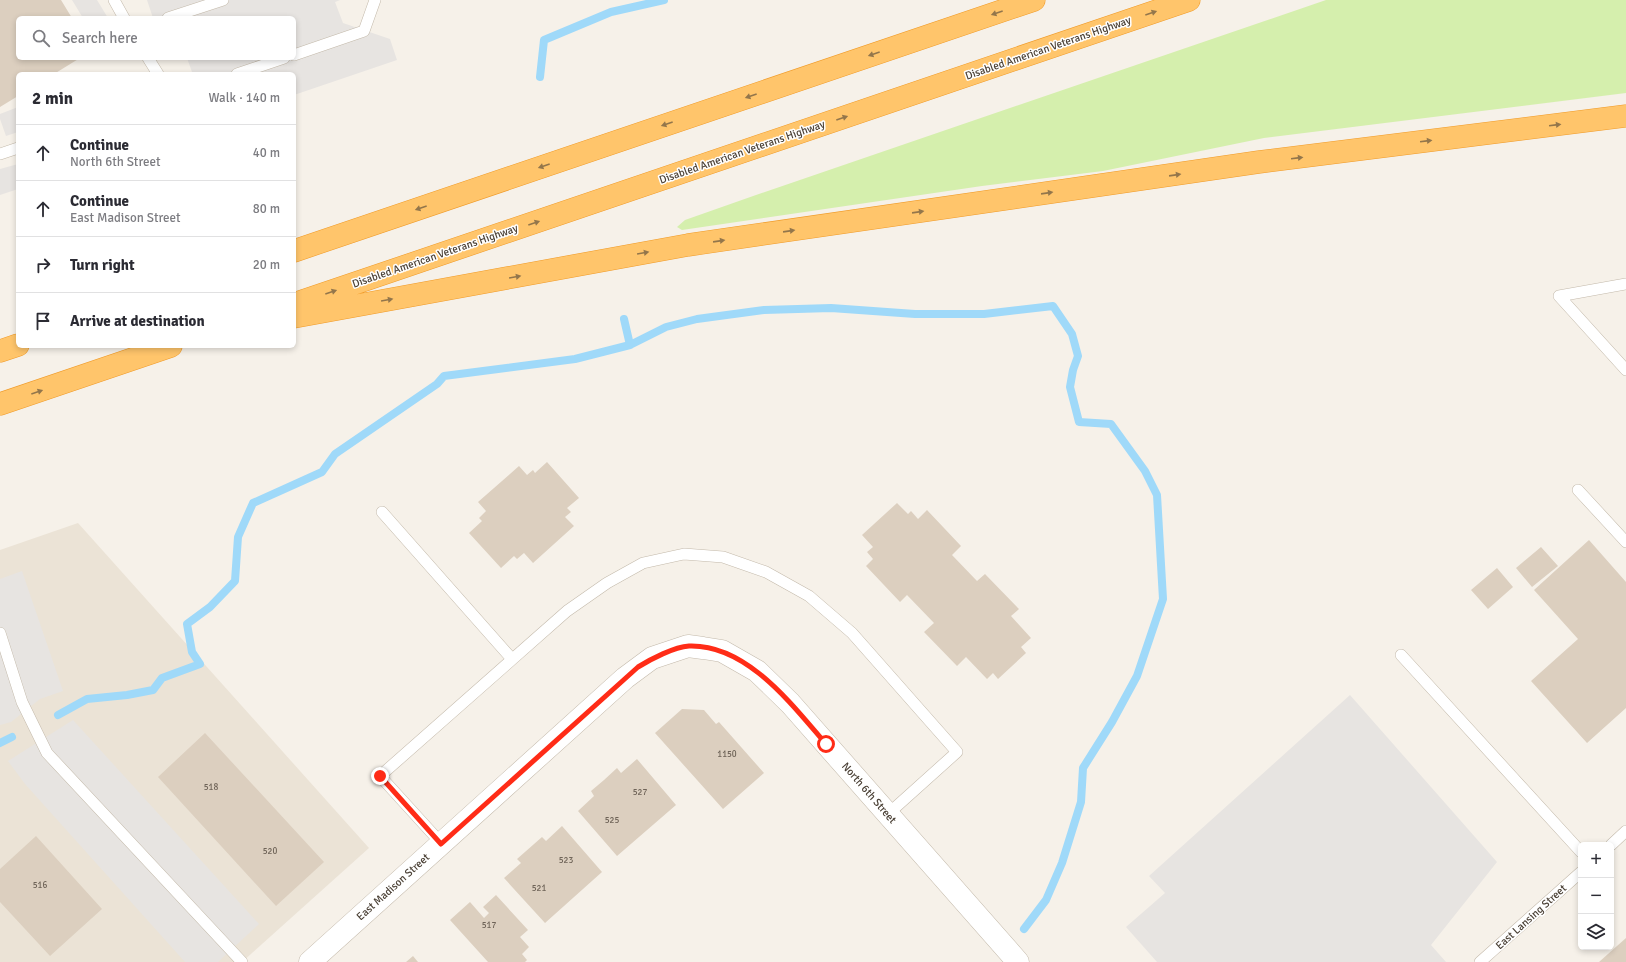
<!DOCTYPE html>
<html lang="en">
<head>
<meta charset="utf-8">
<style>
	body { margin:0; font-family:Signika,sans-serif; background:#f2f2f3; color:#2b2b33 }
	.controls { position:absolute; right:12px; bottom:12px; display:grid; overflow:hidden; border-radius:6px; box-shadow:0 2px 6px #0003 }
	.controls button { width:36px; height:36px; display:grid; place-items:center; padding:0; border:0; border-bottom:1px solid #e1e1e2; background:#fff; color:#2b2b33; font:20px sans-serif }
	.stop { position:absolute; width:12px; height:12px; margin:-9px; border:3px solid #ff2c17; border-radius:50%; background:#fff }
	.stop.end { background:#ff2c17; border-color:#fff; box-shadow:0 1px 4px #0008 }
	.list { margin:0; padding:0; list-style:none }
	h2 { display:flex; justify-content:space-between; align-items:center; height:52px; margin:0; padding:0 16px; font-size:17px }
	h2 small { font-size:13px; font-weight:400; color:#7c7c81 }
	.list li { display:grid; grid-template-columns:26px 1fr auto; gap:12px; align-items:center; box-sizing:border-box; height:56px; padding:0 16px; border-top:1px solid #e1e1e2 }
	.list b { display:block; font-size:15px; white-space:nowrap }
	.list p { margin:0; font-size:13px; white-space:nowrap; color:#7c7c81 }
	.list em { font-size:13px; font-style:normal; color:#7c7c81 }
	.icon { flex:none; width:22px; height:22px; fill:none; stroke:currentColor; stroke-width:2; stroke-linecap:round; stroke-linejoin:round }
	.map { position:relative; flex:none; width:1626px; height:962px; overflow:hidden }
	.search { position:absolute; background:#fff; box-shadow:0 2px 6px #0003; left:16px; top:16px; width:280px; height:44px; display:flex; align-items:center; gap:10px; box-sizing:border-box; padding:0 14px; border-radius:6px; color:#7c7c81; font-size:15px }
	.panel { position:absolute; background:#fff; box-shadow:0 2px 6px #0003; left:16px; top:72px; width:280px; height:276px; border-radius:6px }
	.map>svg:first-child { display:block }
	.residential { fill:#ebe3d6 }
	.green { fill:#d5efad }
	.parking { fill:#e7e4e1 }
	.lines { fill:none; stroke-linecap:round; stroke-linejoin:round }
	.stream { stroke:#9fd9f9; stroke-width:8 }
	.building { fill:#dccfbf }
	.service-casing { stroke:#c3b9aa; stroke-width:12 }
	.minor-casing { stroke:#c3b9aa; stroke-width:23 }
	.motorway-casing { stroke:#f09b29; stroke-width:23 }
	.service { stroke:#fff; stroke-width:11 }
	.minor { stroke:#fff; stroke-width:22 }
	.motorway { stroke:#ffc56b; stroke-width:22 }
	.oneway { fill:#93764b }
	.route { stroke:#ff2c17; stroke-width:5 }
	.labels { text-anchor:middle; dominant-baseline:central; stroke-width:3; stroke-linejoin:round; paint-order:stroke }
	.number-label { font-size:9px; fill:#6f6458 }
	.street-label { font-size:11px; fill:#4b4136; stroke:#fff }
</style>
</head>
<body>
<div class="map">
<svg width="1626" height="962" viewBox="0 0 1626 962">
	<rect width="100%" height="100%" fill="#f6f1e9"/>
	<path class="residential" d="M78,523l291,325 -127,114h-242v-412z"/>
	<path class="green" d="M1326,0h300v93l-362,45 -161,33 -121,15 -300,44 -5,-3 8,-7 71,-25z"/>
	<path class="parking" d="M72,0h25l11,18h-25z
		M147,0h193l-5,2 8,21 47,16 7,21 -103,35v-21h-103l1,-2 -5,-14h107v-40h-141z
		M18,107v25l-12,4 -6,-17v-5z
		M18,164v25l-18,6v-26z
		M22,571l41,120 -23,8 -29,23 -11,3v-146z
		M1350,695l147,167 -66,83 15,17h-289l-31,-35 39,-34 -16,-17z
		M73,720l186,204 -41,38h-33l-160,-178 -17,-23z"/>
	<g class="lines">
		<path class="stream" d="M540,77l4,-37 67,-28 53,-12
			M624,319l6,26
			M58,715l29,-16 40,-4 26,-5 9,-12 38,-14 -8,-12 -5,-28 23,-17 25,-26 3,-44 15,-34 69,-31 13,-18 102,-70 7,-8 131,-17 55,-14 36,-18 31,-8 67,-9 67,-2 84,6h69l69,-8 19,28 6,22 -5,14 -3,17 9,35 32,2 34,47 12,24 6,104 -26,77 -25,46 -29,46 -2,34 -19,61 -16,37 -22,29
			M0,743l12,-6"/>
	</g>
	<path class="building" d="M0,0h61l11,18h-54v40h62l-26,16h-36v22l-18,11z
		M547,462l32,36 -12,10 4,4 -6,5 9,9 -41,37 -9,-10 -7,6 -3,-3 -13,12 -32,-35 13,-12 -3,-3 7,-7 -8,-9 41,-36 8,9 6,-5 2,3z
		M897,503l11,11 3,-3 7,8 9,-9 34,36 -9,9 25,26 8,-7 34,35 -8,7 20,22 -10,9 5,6 -28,26 -5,-6 -6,6 -21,-22 -9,9 -33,-34 10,-9 -27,-28 -7,7 -34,-36 7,-7 -6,-7 6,-5 -11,-12z
		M1589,540l37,42v126l-39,35 -56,-62 47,-42 -44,-49z
		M1541,547l17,19 -26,21 -16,-19z
		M1497,568l16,19 -25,22 -17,-19z
		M682,709l22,1 12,14 3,-2 45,51 -41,36 -68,-76z
		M205,733l119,129 -48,44 -118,-129z
		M637,759l39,46 -59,51 -39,-45 16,-15 -3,-5 13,-11 13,-12 4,5z
		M562,826l40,46 -57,51 -41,-45 17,-15 -4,-4 25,-22 4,4z
		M36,836l66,73 -52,47 -50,-54v-33z
		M496,895l32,35 -8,7 9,10 -7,7 5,6 -2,2h-37l-38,-42 20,-18 14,16 5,-5 -6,-6z
		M1626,938v24h-27z
		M413,956l5,6h-12z"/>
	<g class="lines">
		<g class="service-casing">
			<path id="service" d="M114,0l10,18
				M168,18l55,-18
				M294,55l70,-24 11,-31
				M148,58l10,16
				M237,74l47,-16
				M0,154l18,-6
				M1626,284l-67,12 67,74
				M1578,490l48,52
				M382,512l130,147
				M0,633l22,69 25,51 195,209
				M1401,655l180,197
				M441,843l-61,-67 187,-165 40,-28 36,-20 41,-9 39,3 43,15 43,24 43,37 105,119 -69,62
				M1611,845l15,-14
				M1480,962l101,-90"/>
		</g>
		<g class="minor-casing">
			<path id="minor" d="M310,962l315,-284 27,-20 36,-12 15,2 19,3 35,20 33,32 228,259"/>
		</g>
		<g class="motorway-casing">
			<path id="motorway" d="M294,251l740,-251
				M294,304l895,-304
				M294,317l394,-72 571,-83 367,-46
				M0,351l18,-6
				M0,404l171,-58"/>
		</g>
		<use href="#service" class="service"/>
		<use href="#minor" class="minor"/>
		<use href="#motorway" class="motorway"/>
	</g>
	<defs><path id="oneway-solid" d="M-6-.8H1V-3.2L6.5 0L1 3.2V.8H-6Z"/></defs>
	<g class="oneway">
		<use href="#oneway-solid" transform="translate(997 13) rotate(161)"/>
		<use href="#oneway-solid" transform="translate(1151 13) rotate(-19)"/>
		<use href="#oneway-solid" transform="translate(874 54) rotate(161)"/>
		<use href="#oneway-solid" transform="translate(751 96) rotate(161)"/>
		<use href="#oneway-solid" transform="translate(842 118) rotate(-19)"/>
		<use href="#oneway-solid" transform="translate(667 124) rotate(161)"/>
		<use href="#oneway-solid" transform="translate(1555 125) rotate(-7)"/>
		<use href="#oneway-solid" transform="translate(1426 141) rotate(-7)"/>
		<use href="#oneway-solid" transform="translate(1297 158) rotate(-7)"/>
		<use href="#oneway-solid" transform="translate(544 166) rotate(161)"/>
		<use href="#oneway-solid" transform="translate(1175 175) rotate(-8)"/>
		<use href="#oneway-solid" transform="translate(1047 193) rotate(-8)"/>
		<use href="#oneway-solid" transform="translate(421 208) rotate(161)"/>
		<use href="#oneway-solid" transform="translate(918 212) rotate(-8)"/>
		<use href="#oneway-solid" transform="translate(534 223) rotate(-19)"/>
		<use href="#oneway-solid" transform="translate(789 231) rotate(-8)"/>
		<use href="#oneway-solid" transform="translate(719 241) rotate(-8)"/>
		<use href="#oneway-solid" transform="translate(643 253) rotate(-10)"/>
		<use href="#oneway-solid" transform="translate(515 277) rotate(-10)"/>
		<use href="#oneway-solid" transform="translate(331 292) rotate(-19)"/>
		<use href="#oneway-solid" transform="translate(387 300) rotate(-10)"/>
		<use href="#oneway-solid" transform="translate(37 392) rotate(-19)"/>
	</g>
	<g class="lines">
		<path class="route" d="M380,776l61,68 197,-177c13,-8 36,-20 51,-21 58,-2 103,59 137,98"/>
	</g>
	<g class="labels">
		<g class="number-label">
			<text x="727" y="754">1150</text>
			<text x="211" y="787">518</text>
			<text x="640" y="792">527</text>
			<text x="612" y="820">525</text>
			<text x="270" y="851">520</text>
			<text x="566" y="860">523</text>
			<text x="40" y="885">516</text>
			<text x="539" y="888">521</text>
			<text x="489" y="925">517</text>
		</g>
		<g class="street-label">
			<text transform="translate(1048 48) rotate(-19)">Disabled American Veterans Highway</text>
			<text transform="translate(742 152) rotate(-19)">Disabled American Veterans Highway</text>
			<text transform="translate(435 256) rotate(-19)">Disabled American Veterans Highway</text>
			<text transform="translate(869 793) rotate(49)">North 6th Street</text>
			<text transform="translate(393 887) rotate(-42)">East Madison Street</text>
			<text transform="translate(1531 917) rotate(-42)">East Lansing Street</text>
		</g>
	</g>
</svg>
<div class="controls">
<button>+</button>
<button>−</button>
<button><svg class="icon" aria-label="layers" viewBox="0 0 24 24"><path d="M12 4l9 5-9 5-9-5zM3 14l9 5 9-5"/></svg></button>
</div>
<div class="stop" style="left:826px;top:744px"></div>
<div class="stop end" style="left:380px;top:776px"></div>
<div class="search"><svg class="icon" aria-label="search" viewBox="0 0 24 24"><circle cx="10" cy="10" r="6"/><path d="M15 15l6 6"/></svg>Search here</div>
<section class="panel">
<h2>2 min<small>Walk · 140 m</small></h2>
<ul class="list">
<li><svg class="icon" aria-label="ahead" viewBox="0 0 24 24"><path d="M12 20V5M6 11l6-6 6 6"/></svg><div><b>Continue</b><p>North 6th Street</p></div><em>40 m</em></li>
<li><svg class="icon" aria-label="ahead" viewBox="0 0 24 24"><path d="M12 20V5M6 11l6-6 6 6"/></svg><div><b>Continue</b><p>East Madison Street</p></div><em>80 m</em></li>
<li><svg class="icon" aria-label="right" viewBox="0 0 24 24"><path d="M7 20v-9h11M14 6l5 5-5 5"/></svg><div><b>Turn right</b></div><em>20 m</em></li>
<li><svg class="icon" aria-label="arrive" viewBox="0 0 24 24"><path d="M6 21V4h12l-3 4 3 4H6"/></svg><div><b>Arrive at destination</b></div></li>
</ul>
</section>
</div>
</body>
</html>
